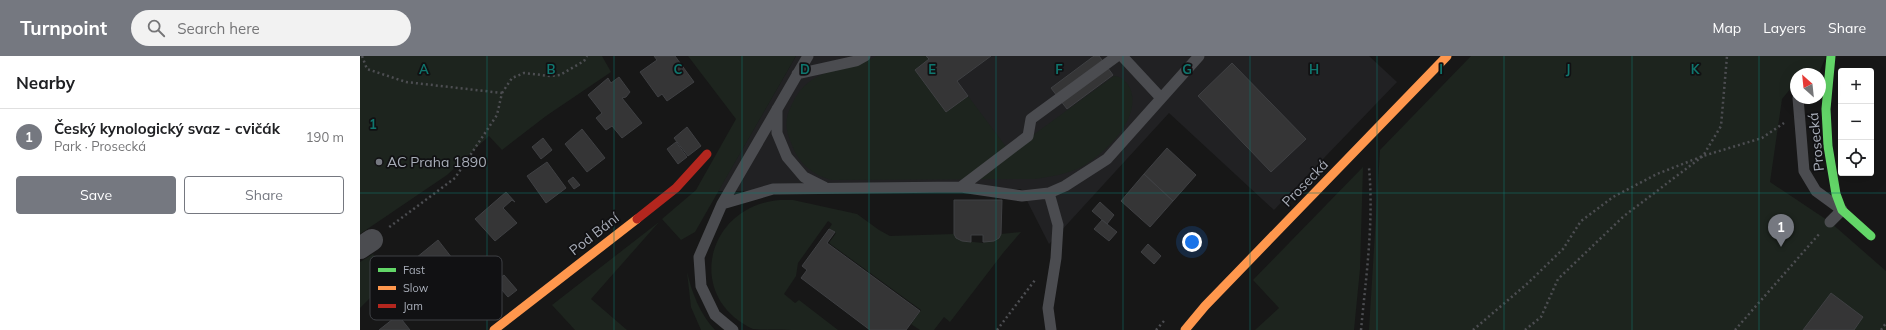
<!DOCTYPE html>
<html lang="en">
<head>
<meta charset="utf-8">
<style>
	body { margin:0; font-family:Mulish,sans-serif; background:#f2f2f2; color:#202124 }
	.controls { position:absolute; right:12px; top:12px; display:grid; overflow:hidden; border-radius:4px; box-shadow:0 4px 16px #0002 }
	.controls button { width:36px; height:36px; display:grid; place-items:center; padding:0; border:0; border-bottom:1px solid #e0e0e0; background:#fff; color:#202124; font:20px sans-serif }
	.compass { position:absolute; left:1430px; top:12px; width:36px; height:36px; border-radius:50%; background:#fff; box-shadow:0 4px 16px #0002; rotate:333deg }
	.you { position:absolute; left:832px; top:186px; width:14px; height:14px; margin:-10px; border:3px solid #fff; border-radius:50%; background:#1a73e8; box-shadow:0 0 0 6px #1a73e833 }
	.badge { display:grid; place-items:center; width:26px; height:26px; border-radius:50%; background:#757880; color:#fff; font-size:13px; font-weight:700 }
	.pin { position:absolute; translate:-50% -33px; filter:drop-shadow(0 1px 2px #0008) }
	.pin::after { content:''; position:absolute; top:21px; width:14px; height:12px; background:inherit; clip-path:polygon(0 0,100% 0,50% 100%) }
	.list { margin:0; padding:0; list-style:none }
	h2 { display:flex; justify-content:space-between; align-items:center; height:52px; margin:0; padding:0 16px; font-size:17px }
	h2 small { font-size:13px; font-weight:400; color:#757577 }
	.list li { display:grid; grid-template-columns:26px 1fr auto; gap:12px; align-items:center; box-sizing:border-box; height:56px; padding:0 16px; border-top:1px solid #e0e0e0 }
	.list b { display:block; font-size:15px; white-space:nowrap }
	.list p { margin:0; font-size:13px; white-space:nowrap; color:#757577 }
	.list em { font-size:13px; font-style:normal; color:#757577 }
	.actions { display:flex; gap:8px; padding:12px 16px }
	.actions a { flex:1; padding:9px 0; border:1px solid #757880; border-radius:4px; text-align:center; font-size:14px; color:#757880 }
	.actions .main { background:#757880; color:#fff }
	.icon { flex:none; width:22px; height:22px; fill:none; stroke:currentColor; stroke-width:2; stroke-linecap:round; stroke-linejoin:round }
	.map { position:relative; flex:none; width:1526px; height:274px; overflow:hidden }
	header { display:flex; align-items:center; gap:24px; box-sizing:border-box; height:56px; padding:0 20px; background:#757880; color:#fff }
	header strong { font-size:19px }
	nav { display:flex; gap:22px; margin-inline-start:auto; font-size:14px }
	.search { width:280px; height:36px; background:#f2f2f2; display:flex; align-items:center; gap:10px; box-sizing:border-box; padding:0 14px; border-radius:22px; color:#757577; font-size:15px }
	main { display:flex }
	aside { flex:1; background:#fff }
	.map>svg:first-child { display:block }
	.built { fill:#212123 }
	.green { fill:#1d241e }
	.building { fill:#353536; stroke:#3f4043 }
	.lines { fill:none; stroke-linecap:round; stroke-linejoin:round }
	.path { stroke:#4d4e52; stroke-width:2.5; stroke-dasharray:2 3; stroke-linecap:butt }
	.lane { stroke:#4b4c50; stroke-width:11 }
	.street { stroke:#4b4c50; stroke-width:22 }
	.fast { stroke:#63d668; stroke-width:9 }
	.slow { stroke:#ff974d; stroke-width:9 }
	.jam { stroke:#b3261e; stroke-width:9 }
	.grid { fill:none; stroke:#0f766e; stroke-width:1; stroke-opacity:0.55 }
	.poi-dot { fill:#757880; stroke:#111113; stroke-width:1.5 }
	.labels { text-anchor:middle; dominant-baseline:central; stroke-width:3.5; stroke-linejoin:round; paint-order:stroke }
	.street-label { font-size:14px; fill:#a8adb8; stroke:#111113 }
	.poi-label { font-size:14px; fill:#a8adb8; stroke:#111113; text-anchor:start }
	.key { fill:#111113; stroke:#3e4045; stroke-width:1 }
	.key-label { font-size:11px; fill:#a8adb8 }
	.grid-label { font-size:13px; text-anchor:middle; font-weight:bold; fill:#0f766e; stroke:#111113; stroke-width:3.5; stroke-linejoin:round; paint-order:stroke }
</style>
</head>
<body>
<header>
<strong>Turnpoint</strong>
<div class="search"><svg class="icon" aria-label="search" viewBox="0 0 24 24"><circle cx="10" cy="10" r="6"/><path d="M15 15l6 6"/></svg>Search here</div>
<nav><a>Map</a><a>Layers</a><a>Share</a></nav>
</header>
<main>
<aside>
<h2>Nearby<small></small></h2>
<ul class="list">
<li><span class="badge">1</span><div><b>Český kynologický svaz - cvičák</b><p>Park · Prosecká</p></div><em>190 m</em></li>
</ul>
<div class="actions"><a class="main">Save</a><a>Share</a></div>
</aside>
<div class="map">
<svg width="1526" height="274" viewBox="0 0 1526 274">
	<rect width="100%" height="100%" fill="#171717"/>
	<path class="built" d="M436,0h573l28,26 -123,128 -105,-97 -120,131 -28,-55 -303,2z"/>
	<path class="green" d="M0,0h242l9,16 -65,44 -44,34 -13,-14 -42,39 -87,59z
		M328,0h108l-101,176 -14,8 -19,-21 34,-29 40,-71z
		M517,0h49l3,3 -14,11 31,42 22,-16 42,56 104,-76c7,0 13,6 16,12 12,30 -23,63 -45,77 -15,9 -32,11 -50,14l-203,1c-18,-4 -34,-17 -40,-35 -7,-16 -8,-25 0,-41 18,-39 53,-31 85,-48z
		M1111,0h355l-7,17 -23,1v8l-14,17 -12,83 60,40 56,49v59h-517l11,-180z
		M1003,111l-3,102 -6,61h-99l24,-22 -26,-28z
		M420,144h13l64,14 22,16 11,6 64,-2 8,7 22,2v-2c8,0 13,0 17,-7l20,-2 -18,21 -53,69 -6,-5 -10,13h-14l-9,-6 10,-14 -92,-67 7,-10 -7,-4 3,-5 -4,-3 -30,42 -2,13 -12,18 11,9 4,-3 39,30c-14,0 -77,0 -85,-1 -69,-32 -47,-123 27,-129z
		M299,166l-68,77 36,31h-52l-23,-25z
		M13,198l6,7 -3,31 -16,16v-46z
		M327,216c5,21 13,42 28,58h-14l-10,-23z"/>
	<path class="building" d="M294,0h21l19,26 -27,19 -5,-7 -4,3 -18,-25 17,-12z
		M566,0h65l-34,25 11,15 -22,16 -31,-42 14,-11z
		M734,0h5l14,19 -46,34 -16,-21z
		M872,7l74,76 -35,33 -73,-76z
		M259,21l11,15 -4,5 -4,1 20,25 -20,15 -10,-12 -6,4 -10,-12 6,-5 -14,-18 20,-17 3,5z
		M327,71l14,19 -13,10 -14,-18z
		M222,73l23,29 -18,14 -22,-28z
		M183,82l9,12 -11,9 -9,-12z
		M316,86l11,15 -9,7 -11,-15z
		M807,92l29,27 -23,26 -29,-27z
		M187,106l19,26 -20,15 -19,-27z
		M784,118l29,27 -23,26 -29,-26z
		M213,121l7,8 -6,4 -6,-8z
		M146,136l9,10 -3,-2 -9,8 14,15 -22,18 -20,-22z
		M594,144h48l-1,34 -2,4 -5,3 -10,1h-1v-7h-12v7l-9,-1 -6,-3 -2,-4z
		M740,146l14,13 -7,9 -15,-13z
		M742,164l15,12 -8,9 -15,-12z
		M469,173l6,3 -8,11 93,68 -14,19h-36l-69,-52 6,-8 -5,-4z
		M78,184l21,27 -21,18 -22,-27z
		M788,188l13,12 -7,8 -13,-12z
		M144,219l13,15 -9,7 -13,-15z
		M1471,237l32,24 -9,13h-51z
		M38,259l12,15h-31z"/>
	<g class="lines">
		<path class="path" d="M2,0l5,13 39,13 96,11 -5,22 -42,63 -67,50
			M142,37l10,-15 12,-5 26,3 10,-1 24,-14 3,-5
			M637,274l38,-50
			M796,274l8,-9
			M1001,274c5,-53 13,-109 8,-162
			M1113,274l55,-47 35,-34 18,-28 32,-24 44,-23 46,-18 59,-18 22,-15
			M1165,274l16,-13 17,-38 66,-63 79,-60 18,-30 6,-70
			M1375,274l85,-97
			M1521,274l5,-7"/>
		<path class="lane" d="M762,0l39,42
			M437,18l59,-13 9,-5
			M1438,42l6,73 12,20 26,19 -12,12
			M417,53v24l10,24 17,20 20,10
			M601,131l67,-51 3,-17 86,-63
			M689,137l9,32 -2,33 -8,50 3,22
			M362,148l51,-15 188,-2 61,9 27,-3 16,-7 42,-27 92,-103
			M373,274l-18,-15 -14,-29 -2,-29 23,-53 86,-148"/>
		<path class="street" d="M0,192l12,-8"/>
		<path class="fast" d="M1471,0l-5,53 2,37 8,48 6,16 29,26"/>
		<path class="slow" d="M134,274l143,-111
			M825,274l20,-24 242,-250"/>
		<path class="jam" d="M277,163l39,-31 31,-34"/>
	</g>
	<path class="grid" d="M127,0v274M254,0v274M382,0v274M509,0v274M636,0v274M763,0v274M890,0v274M1017,0v274M1144,0v274M1272,0v274M1399,0v274M0,137h1526"/>
	<circle class="poi-dot" cx="19" cy="106" r="4"/>
	<g class="labels">
		<g class="street-label">
			<text transform="translate(1456 86) rotate(-96)">Prosecká</text>
			<text transform="translate(945 127) rotate(-46)">Prosecká</text>
			<text transform="translate(234 178) rotate(-38)">Pod Bání</text>
		</g>
		<g class="poi-label">
			<text x="27" y="106">AC Praha 1890</text>
		</g>
	</g>
	<rect x="10" y="200" width="132" height="64" rx="6" class="key"/>
	<rect x="18" y="212" width="18" height="4" fill="#63d668"/>
	<rect x="18" y="230" width="18" height="4" fill="#ff974d"/>
	<rect x="18" y="248" width="18" height="4" fill="#b3261e"/>
	<g class="key-label">
		<text x="43" y="218">Fast</text>
		<text x="43" y="236">Slow</text>
		<text x="43" y="254">Jam</text>
	</g>
	<g class="grid-label">
		<text x="64" y="18">A</text>
		<text x="191" y="18">B</text>
		<text x="318" y="18">C</text>
		<text x="445" y="18">D</text>
		<text x="572" y="18">E</text>
		<text x="699" y="18">F</text>
		<text x="827" y="18">G</text>
		<text x="954" y="18">H</text>
		<text x="1081" y="18">I</text>
		<text x="1208" y="18">J</text>
		<text x="1335" y="18">K</text>
		<text x="13" y="73">1</text>
	</g>
</svg>
<div class="controls">
<button>+</button>
<button>−</button>
<button><svg class="icon" aria-label="locate" viewBox="0 0 24 24"><circle cx="12" cy="12" r="6"/><path d="M12 2v4M12 18v4M2 12h4M18 12h4"/></svg></button>
</div>
<svg class="compass" viewBox="-18 -18 36 36"><path d="M0-13l5 13h-10z" fill="#e53935"/><path d="M0 13l5-13h-10z" fill="#757577"/></svg>
<div class="you"></div>
<div class="pin badge" style="left:1421px;top:191px">1</div>
</div>
</main>
</body>
</html>
